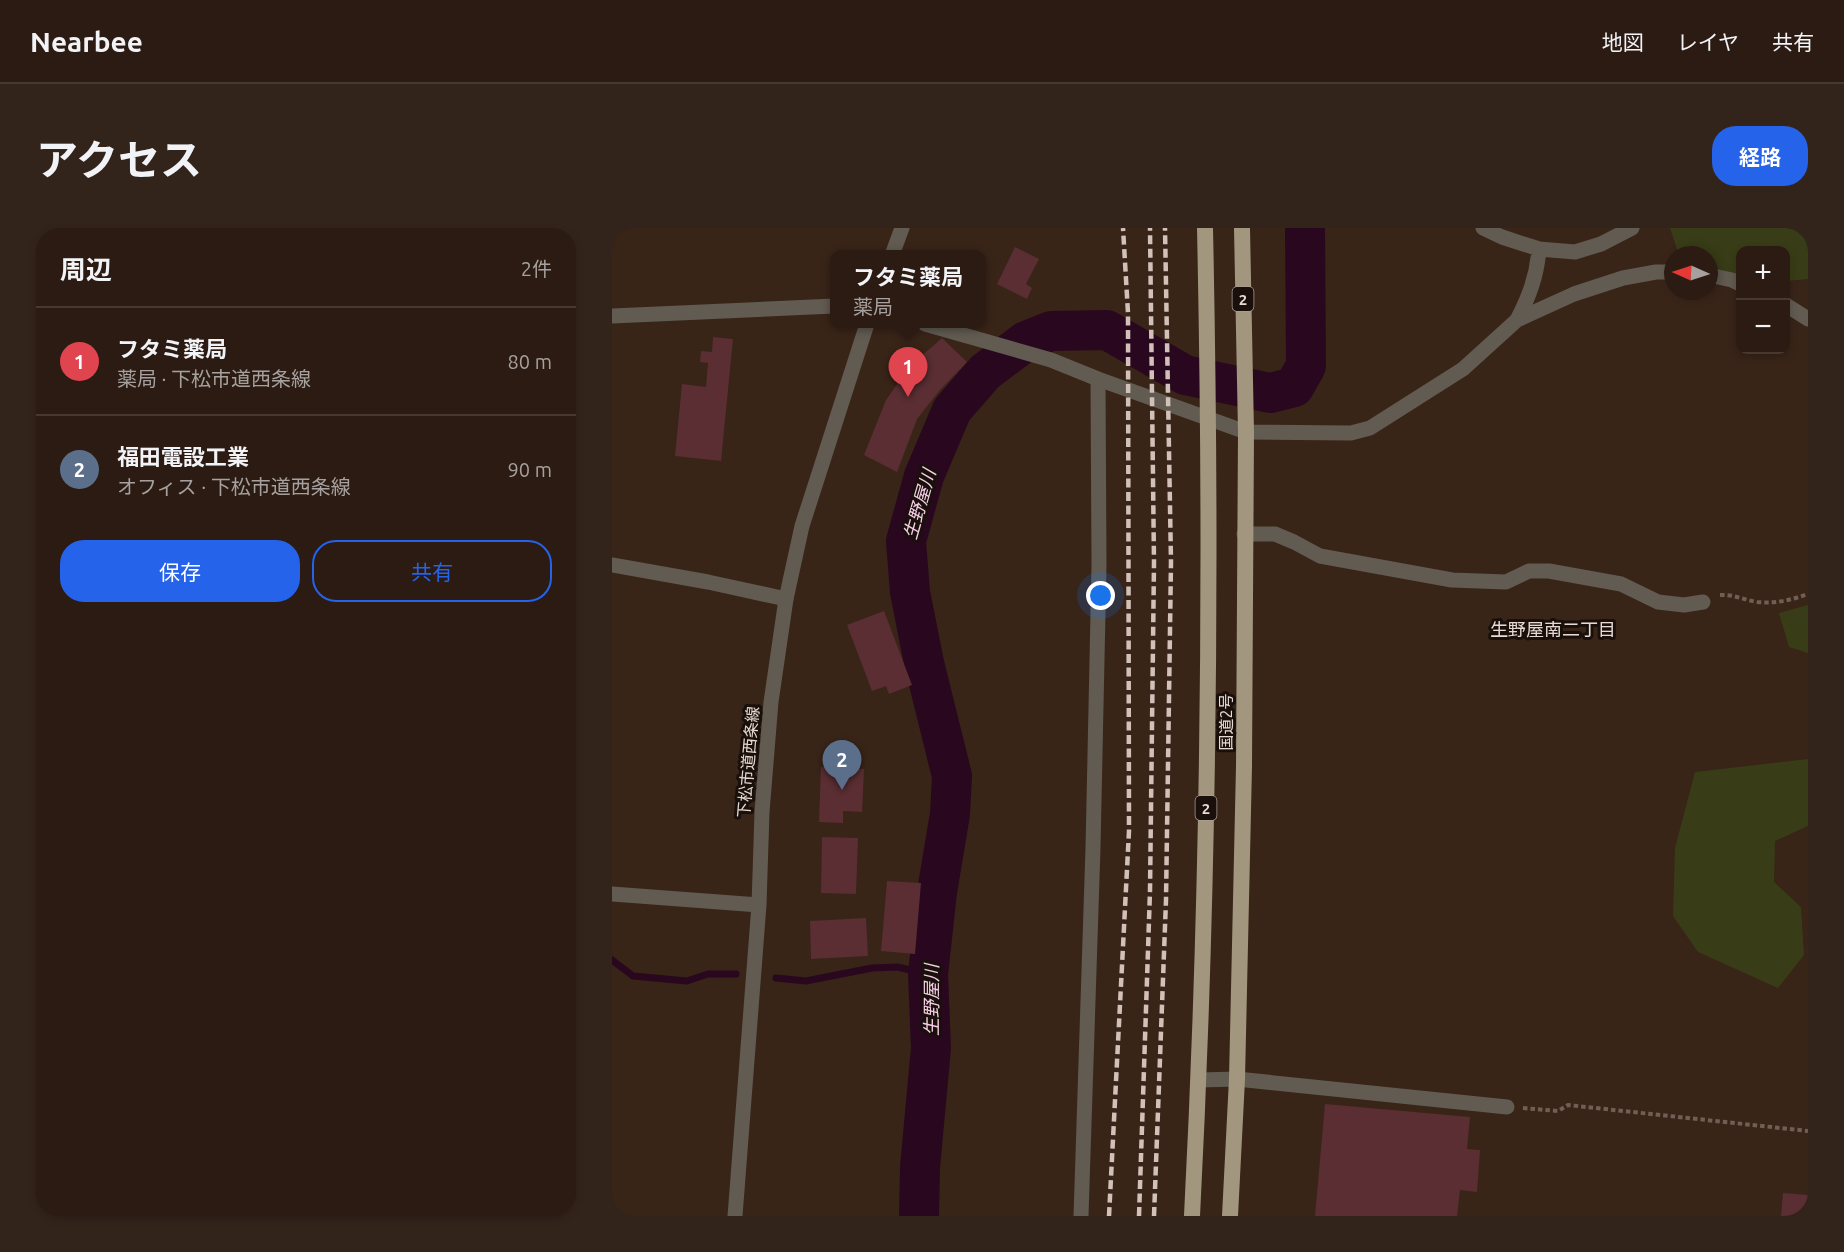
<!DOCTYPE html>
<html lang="ja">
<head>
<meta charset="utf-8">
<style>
	body { margin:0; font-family:Ubuntu,"Noto Sans JP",sans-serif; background:#33241b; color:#f1f3f6 }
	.controls { position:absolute; right:18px; top:18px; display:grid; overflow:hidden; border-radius:12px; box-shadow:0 3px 9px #0003 }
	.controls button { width:54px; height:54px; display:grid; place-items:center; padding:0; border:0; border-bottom:2px solid #473932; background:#2b1b12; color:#f1f3f6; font:30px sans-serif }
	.compass { position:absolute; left:1052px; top:18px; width:54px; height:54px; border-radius:50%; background:#2b1b12; box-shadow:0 3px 9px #0003; rotate:273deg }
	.you { position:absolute; left:489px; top:368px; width:21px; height:21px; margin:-15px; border:4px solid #fff; border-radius:50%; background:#1a73e8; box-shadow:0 0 0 9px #1a73e833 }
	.badge { display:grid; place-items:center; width:39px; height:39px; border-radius:50%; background:#2563eb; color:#fff; font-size:20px; font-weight:700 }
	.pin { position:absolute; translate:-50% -50px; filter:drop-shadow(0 2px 3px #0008) }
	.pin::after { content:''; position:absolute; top:32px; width:21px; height:18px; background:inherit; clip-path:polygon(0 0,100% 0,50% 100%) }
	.popup { position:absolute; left:218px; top:22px; width:156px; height:78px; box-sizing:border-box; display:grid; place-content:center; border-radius:12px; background:#2b1b12; filter:drop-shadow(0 2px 4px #0005); font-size:20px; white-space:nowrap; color:#a6a19f }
	.popup b { font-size:22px; color:#f1f3f6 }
	.popup::after { content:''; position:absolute; left:50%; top:100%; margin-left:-12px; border:12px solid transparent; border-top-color:#2b1b12 }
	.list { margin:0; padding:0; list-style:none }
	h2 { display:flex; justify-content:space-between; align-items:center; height:78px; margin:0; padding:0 24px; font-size:26px }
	h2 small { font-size:20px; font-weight:400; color:#a6a19f }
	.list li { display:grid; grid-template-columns:39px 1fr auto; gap:18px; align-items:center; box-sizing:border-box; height:108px; padding:0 24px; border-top:2px solid #473932 }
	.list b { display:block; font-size:22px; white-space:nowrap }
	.list p { margin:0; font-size:20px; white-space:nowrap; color:#a6a19f }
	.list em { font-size:20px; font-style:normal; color:#a6a19f }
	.actions { display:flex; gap:12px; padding:18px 24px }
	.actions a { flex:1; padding:14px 0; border:2px solid #2563eb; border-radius:24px; text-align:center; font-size:21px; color:#2563eb }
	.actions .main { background:#2563eb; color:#fff }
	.map { position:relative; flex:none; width:1196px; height:988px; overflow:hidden; border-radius:24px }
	header { display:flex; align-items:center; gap:36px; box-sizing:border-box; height:84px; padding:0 30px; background:#2b1b12; border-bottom:2px solid #473932 }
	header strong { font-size:28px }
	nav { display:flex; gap:33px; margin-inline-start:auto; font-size:21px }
	.intro { display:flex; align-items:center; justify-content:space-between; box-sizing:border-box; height:144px; padding:0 36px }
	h1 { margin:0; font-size:42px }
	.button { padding:15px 27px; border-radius:24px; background:#2563eb; color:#fff; font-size:21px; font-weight:700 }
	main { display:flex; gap:36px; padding:0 36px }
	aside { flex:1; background:#2b1b12; border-radius:24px; box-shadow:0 3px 9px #0003 }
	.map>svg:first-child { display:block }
	.green { fill:#383d17 }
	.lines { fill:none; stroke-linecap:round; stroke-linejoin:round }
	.stream { stroke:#29081f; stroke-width:7 }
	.river { stroke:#29081f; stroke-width:40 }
	.building { fill:#5a2e32 }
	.path { stroke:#715e54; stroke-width:4; stroke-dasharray:4.5 3; stroke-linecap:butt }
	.minor { stroke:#615b51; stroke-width:15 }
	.tertiary { stroke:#615b51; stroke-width:15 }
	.trunk { stroke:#a2967e; stroke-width:16 }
	.rail { stroke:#d1c1b9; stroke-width:4.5; stroke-dasharray:9 4.5; stroke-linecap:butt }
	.labels { text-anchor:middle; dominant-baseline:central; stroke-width:6; stroke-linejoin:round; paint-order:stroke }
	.shield { fill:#19100b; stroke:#aa9d96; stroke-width:1.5 }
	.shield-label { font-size:15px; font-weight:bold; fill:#e8d9d2 }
	.street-label { font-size:16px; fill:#e8d9d2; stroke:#19100b }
	.water-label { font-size:18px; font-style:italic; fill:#f7cee7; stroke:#19100b }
	.neighbourhood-label { font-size:18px; fill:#e8d9d2; stroke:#19100b }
</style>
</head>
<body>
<header>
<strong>Nearbee</strong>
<nav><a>地図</a><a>レイヤ</a><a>共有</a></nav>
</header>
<div class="intro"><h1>アクセス</h1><a class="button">経路</a></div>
<main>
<aside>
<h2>周辺<small>2件</small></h2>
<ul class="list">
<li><span class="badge" style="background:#e0444e">1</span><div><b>フタミ薬局</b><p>薬局 · 下松市道西条線</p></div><em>80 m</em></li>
<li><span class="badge" style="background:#5c6f8a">2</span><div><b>福田電設工業</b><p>オフィス · 下松市道西条線</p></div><em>90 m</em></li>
</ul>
<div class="actions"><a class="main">保存</a><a>共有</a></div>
</aside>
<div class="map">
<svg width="1196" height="988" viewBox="0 0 1196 988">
	<rect width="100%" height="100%" fill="#392418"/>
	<path class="green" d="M1058,0h138v51l-22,2v-31h-46v30l-31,-11v-14h-30z
		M1196,377v48l-19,-6 -10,-34z
		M1196,531v67l-33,15 -1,41 27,25 3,48 -26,33 -80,-36 -25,-36 2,-68 20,-76z"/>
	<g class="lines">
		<path class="stream" d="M0,732l21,16 54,5 21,-7h28
			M164,750l30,3 66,-13 25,-1 31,7"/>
		<path class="river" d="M307,988l1,-49 11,-119 -3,-74 9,-82 13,-78 2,-38 -28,-113 -14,-71 -4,-51 18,-65 28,-66 33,-38 41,-31 25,-10 56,-1 78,45 85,18 24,-6 12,-21 -1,-138"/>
	</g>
	<path class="building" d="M403,19l24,12 -13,25 6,4 -5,11 -30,-15z
		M101,109l20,2 -12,122 -46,-5 7,-72 24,3 2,-24 -8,-1 1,-11 11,1z
		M330,110l25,24 -27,28 -23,29 -20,53 -33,-17 22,-55 24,-34z
		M272,383l28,74 -23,9 -3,-8 -14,5 -25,-66z
		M209,539l43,2 -2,43 -19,-1v12l-24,-1z
		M210,609l36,1 -2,56 -35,-1z
		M275,653l34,2 -6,71 -34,-3z
		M254,690l2,38 -57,3 -1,-38z
		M713,876l145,13 -3,32 13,1 -3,42 -17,-2 -3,26h-142z
		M1171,965l25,2v21h-27z"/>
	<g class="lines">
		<path class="path" d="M1108,367c13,-1 24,5 37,7 18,2 34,-2 51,-8
			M911,880l35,3 10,-6 240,26"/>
		<path class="minor" d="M871,0l19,9 37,12 36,3 26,-8 31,-16
			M1097,47l23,5 8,4
			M1174,77l22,14
			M0,88l222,-10
			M905,92c12,-23 20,-44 22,-71
			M313,96l126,36 47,19 148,53 105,1 19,-5 93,-59 54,-49 57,-26 49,-16 33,-6h17
			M632,306h31l19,8 26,14 132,24 54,2 23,-11h20l72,13 37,18 26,3 19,-3
			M0,337l96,17 78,17
			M587,852l38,-1 270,28
			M469,988l12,-368 6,-282 -1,-187"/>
		<path class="tertiary" d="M280,27l10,-27
			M0,666l147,11
			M123,988l24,-311 3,-93 9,-110 15,-103 16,-73 65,-202"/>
		<path class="trunk" d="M580,988c17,-329 20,-659 13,-988
			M618,988l7,-137 7,-313 2,-334 -4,-204"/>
		<path class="rail" d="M497,988l20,-385 -1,-518 -5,-85
			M527,988l11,-325 4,-329 -4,-334
			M542,988l12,-316 5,-338 -6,-334"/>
	</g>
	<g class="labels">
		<g class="shield">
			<rect x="620.5" y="59" width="21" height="24" rx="4.5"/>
			<rect x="583.5" y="568" width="21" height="24" rx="4.5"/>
		</g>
		<g class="shield-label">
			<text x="631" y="71">2</text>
			<text x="594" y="580">2</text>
		</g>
		<g class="street-label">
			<text transform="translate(614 494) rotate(-90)">国道2号</text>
			<text transform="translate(136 534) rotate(-85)">下松市道西条線</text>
		</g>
		<g class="water-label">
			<text transform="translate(307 276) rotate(-74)">生野屋川</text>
			<text transform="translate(319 772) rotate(-90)">生野屋川</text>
		</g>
		<g class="neighbourhood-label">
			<text x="941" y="401">生野屋南二丁目</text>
		</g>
	</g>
</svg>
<div class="controls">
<button>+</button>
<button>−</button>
</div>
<svg class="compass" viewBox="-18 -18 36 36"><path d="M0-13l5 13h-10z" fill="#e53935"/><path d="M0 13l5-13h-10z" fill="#a6a19f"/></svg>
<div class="you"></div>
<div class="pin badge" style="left:296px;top:169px;background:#e0444e">1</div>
<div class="popup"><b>フタミ薬局</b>薬局</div>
<div class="pin badge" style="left:230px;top:562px;background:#5c6f8a">2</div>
</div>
</main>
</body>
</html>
